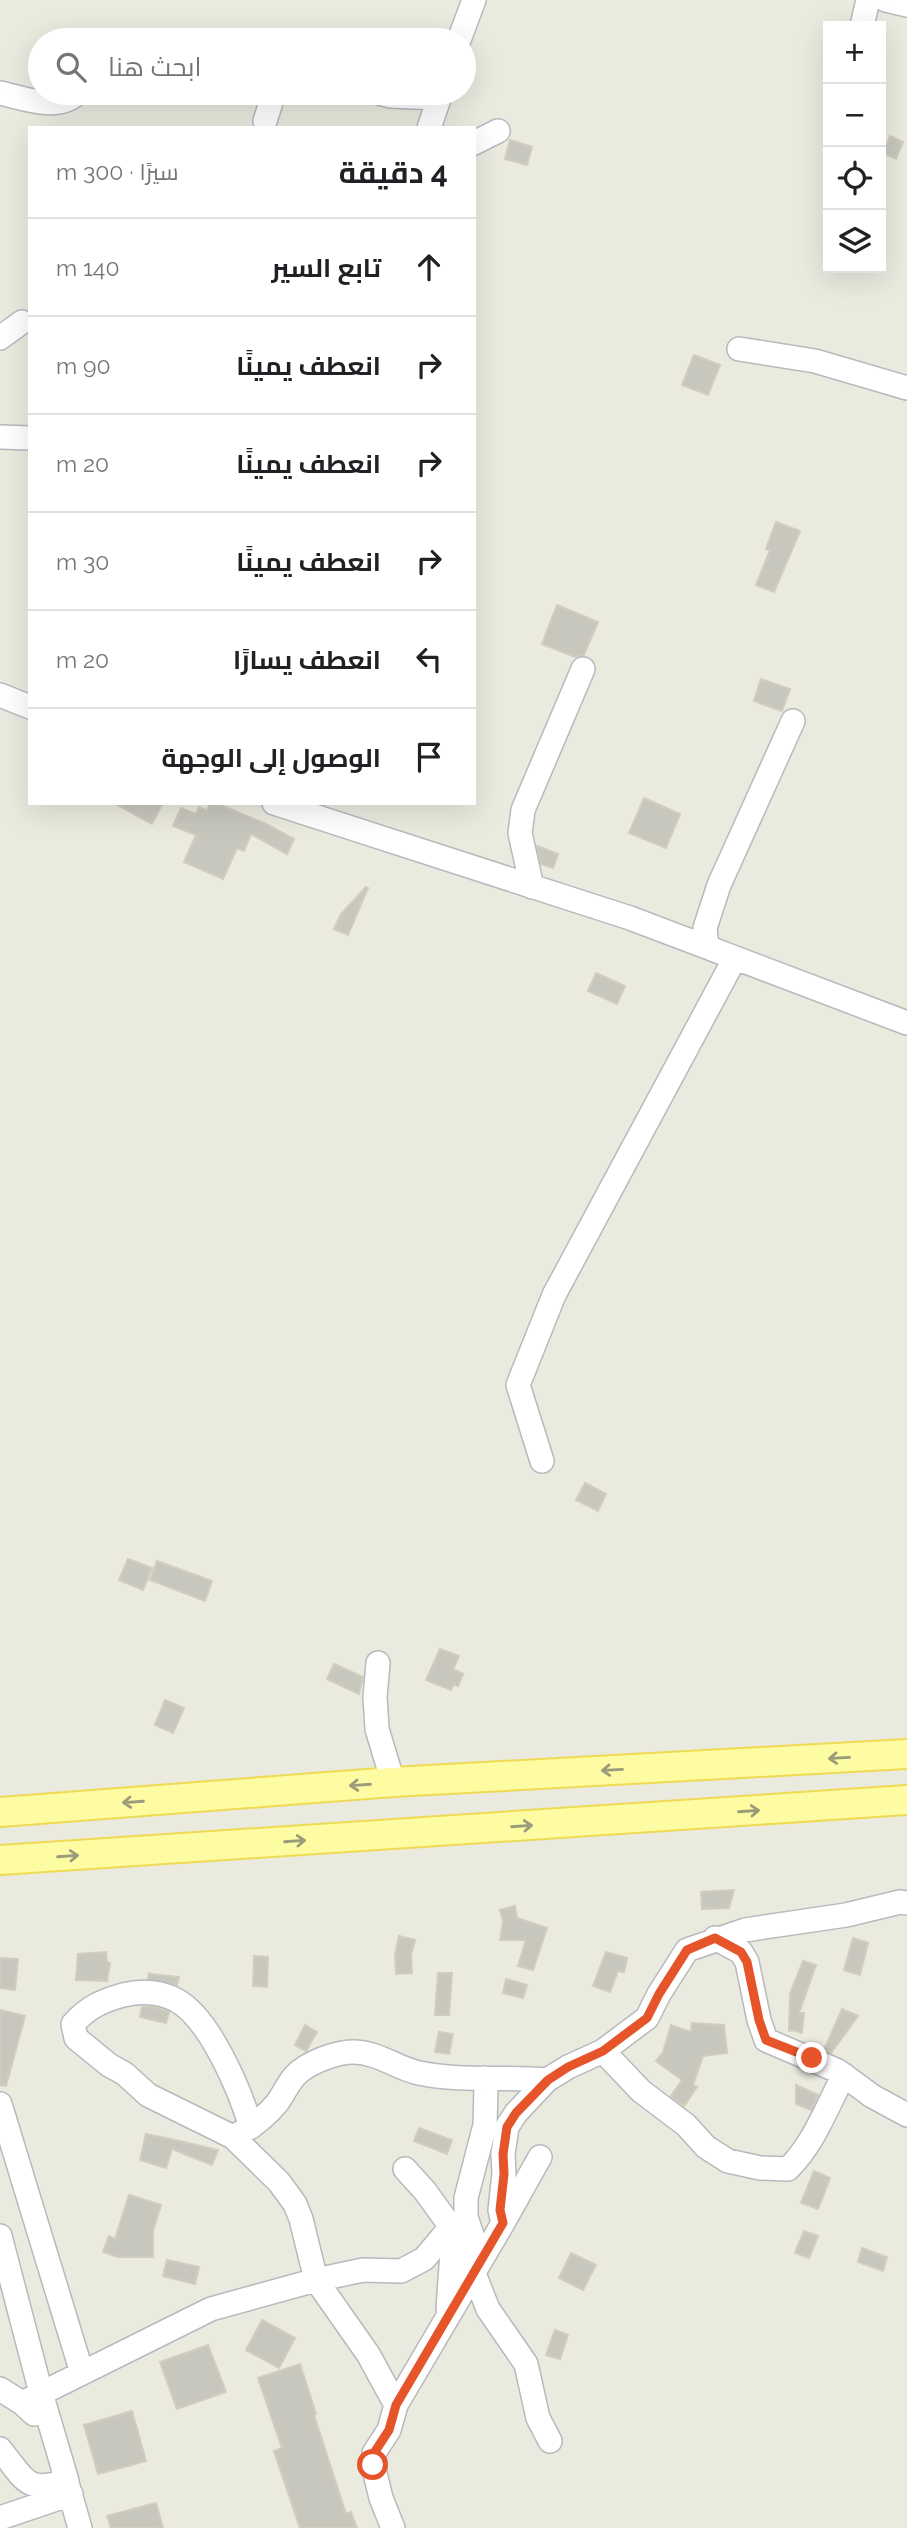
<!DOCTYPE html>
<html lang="ar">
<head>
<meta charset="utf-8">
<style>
	body { margin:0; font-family:Raleway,Cairo,sans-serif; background:#f2f2f2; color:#202124; direction:rtl }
	.controls { position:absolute; right:21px; top:21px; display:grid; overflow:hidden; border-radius:0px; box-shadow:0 7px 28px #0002 }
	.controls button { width:63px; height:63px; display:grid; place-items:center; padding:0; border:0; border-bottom:2px solid #e0e0e0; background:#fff; color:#202124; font:35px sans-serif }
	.stop { position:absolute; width:21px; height:21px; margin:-16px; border:5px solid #e6542a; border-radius:50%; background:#fff }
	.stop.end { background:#e6542a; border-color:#fff; box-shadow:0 2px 7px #0008 }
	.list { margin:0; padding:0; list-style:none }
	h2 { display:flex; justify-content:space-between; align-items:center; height:91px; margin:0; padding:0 28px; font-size:30px }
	h2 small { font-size:23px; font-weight:400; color:#757577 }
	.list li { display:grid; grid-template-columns:46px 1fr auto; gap:21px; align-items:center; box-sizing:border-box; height:98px; padding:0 28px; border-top:2px solid #e0e0e0 }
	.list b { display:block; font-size:26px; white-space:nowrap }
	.list em { font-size:23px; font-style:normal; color:#757577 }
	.icon { flex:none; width:38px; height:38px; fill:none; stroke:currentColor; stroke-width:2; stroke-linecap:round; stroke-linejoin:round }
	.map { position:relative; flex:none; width:907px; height:2528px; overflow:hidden; direction:ltr }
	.search { position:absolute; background:#fff; box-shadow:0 7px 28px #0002; left:28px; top:28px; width:448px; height:77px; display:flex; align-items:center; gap:18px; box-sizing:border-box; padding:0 24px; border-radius:38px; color:#757577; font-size:26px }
	.panel { position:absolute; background:#fff; box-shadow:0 7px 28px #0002; left:28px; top:126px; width:448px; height:679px; border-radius:0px; direction:rtl }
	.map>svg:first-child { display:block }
	.building { fill:#c8c7be; stroke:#d0cdbe; stroke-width:2 }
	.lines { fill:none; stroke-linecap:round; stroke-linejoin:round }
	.minor-casing { stroke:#b7b9be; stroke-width:26 }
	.major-casing { stroke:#efda54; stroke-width:32 }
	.minor { stroke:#fff; stroke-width:23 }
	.major { stroke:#fefca2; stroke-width:28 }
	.oneway { stroke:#9a9b7a }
	.route { stroke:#e6542a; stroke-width:9 }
</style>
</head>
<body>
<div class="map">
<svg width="907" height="2528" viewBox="0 0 907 2528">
	<rect width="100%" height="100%" fill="#ebeadf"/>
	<path class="building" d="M890,136l13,6 -7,17 -13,-6z
		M510,140l22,7 -5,18 -22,-6z
		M694,355l26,10 -12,30 -26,-10z
		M776,522l24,9 -26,61 -18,-7 14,-35 -4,-1z
		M557,605l41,17 -14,33 -9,2 -33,-13z
		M761,679l29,10 -8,22 -28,-10z
		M644,798l36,16 -14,34 -37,-15z
		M114,803h49l-11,21z
		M210,803h6l50,21 28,15 -7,15 -36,-20 -7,17 -7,-3 -14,31 -39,-17 12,-27 -23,-9 8,-18 15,6 3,-7 8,4z
		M537,846l21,8 -5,14 -12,-4z
		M366,887l2,1 -20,47 -14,-6 7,-15z
		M596,973l29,13 -8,18 -29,-13z
		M585,1483l21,11 -8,17 -22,-11z
		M128,1559l24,9 -9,22 -24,-10z
		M157,1561l55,20 -7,20 -55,-21z
		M440,1649l19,7 -6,13 10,5 -5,12 -5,-1 -2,5 -25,-10z
		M334,1664l29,13 -4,17 -32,-15z
		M165,1700l19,8 -11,25 -18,-8z
		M734,1890l-5,18 -27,1 -1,-17z
		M515,1906l2,12 30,10 -14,42 -15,-4 8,-26h-26l3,-18 -3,-12z
		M399,1936l16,4 -4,15 1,18 -16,1 -1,-19z
		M853,1938l15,5 -8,32 -16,-5z
		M106,1952l1,10 3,1 -3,18 -31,-1 2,-26z
		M606,1952l21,6 -3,14 -6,-1 -8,21 -17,-6z
		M254,1956l14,1 -1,30 -14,-1z
		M0,1958l18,1 -3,31 -15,-2z
		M803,1961l13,4 -17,48h5l-2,20 -9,-3 -4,1 1,-37z
		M149,1973l2,1 28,3 -2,8 -29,-6z
		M438,1973h14l-3,42h-14z
		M506,1979l21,6 -4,13 -20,-5z
		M142,2007h12l15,5 -3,11 -26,-6z
		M842,2009l16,7 -27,37 -7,-3z
		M0,2010l25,6 -19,70 -6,-1z
		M692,2023l32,2 3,28 -24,3 -10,29 4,2 -13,19 -13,-10 11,-16 -26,-19 7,-9 8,-27 20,7z
		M305,2025l12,7 -11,19 -11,-6z
		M439,2032l14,2 -4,20 -14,-2z
		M796,2085l22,10 -7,15 -15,-6z
		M419,2128l33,12 -5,14 -33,-13z
		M146,2134l29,6 43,10 -6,15 -40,-16 -6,19 -26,-8z
		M814,2171l16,7 -12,31 -17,-6z
		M129,2195l32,10 -8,26v26h-35l-15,-5 6,-16 6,3z
		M804,2231l14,5 -9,22 -14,-5z
		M862,2248l25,9 -4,14 -25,-9z
		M571,2253l25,12 -13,25 -24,-12z
		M167,2260l32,7 -4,17 -32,-8z
		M262,2320l33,18 -16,30 -33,-18z
		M555,2330l13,5 -8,24 -14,-4z
		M208,2345l18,47 -49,17 -17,-47z
		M300,2364l16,50 -2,1 32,99 5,-2 6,16h-57l-26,-77 8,-3 -24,-70z
		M132,2411l14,50 -48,13 -14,-49z
		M156,2503l7,25h-52l-4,-12z"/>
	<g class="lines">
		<g class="minor-casing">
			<path id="minor" d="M886,0l21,5
				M862,26l6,-26
				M459,40l15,-40
				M0,93c23,5 58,19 77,0
				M379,93l11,3 49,2
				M265,121l9,-28
				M429,128l12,-35
				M474,143l24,-12
				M0,338l22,-16
				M739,349l76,12 92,27
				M0,437l30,1
				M0,695l30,12
				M274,803l356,115 277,105
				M532,887l-12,-54 3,-23 60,-141
				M707,947l-2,-19 14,-43 74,-164
				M542,1461l-24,-76 36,-90 181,-337
				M378,1663l-3,34 2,32 16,53
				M715,1938l26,14 6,10 12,58 7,20 72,31 34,25 35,19
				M603,2051l38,40 45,34 20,22 22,14 32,7 28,1c26,-25 39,-63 56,-94
				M484,2078l2,8 -1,39 -19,73v19l8,24 -1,30 15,38 38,55 12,54 12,23
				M0,2104l82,269
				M251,2127c-11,-36 -41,-109 -75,-127 -17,-9 -36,-9 -53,-5 -21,6 -35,12 -50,29l3,14 33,27 16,9 23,21 85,42 46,45 16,22 6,15 15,61 52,74 28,51
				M240,2133c14,-7 27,-18 37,-30 9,-12 13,-26 26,-34 13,-9 35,-17 50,-17 25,0 43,16 66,21 43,9 86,3 128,7
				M503,2223l37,-66
				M0,2236l41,157 26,88c-42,13 -42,-2 -67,-32
				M448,2309l4,-57 -1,-25 5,-4
				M0,2389l22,14 12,11
				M22,2403l189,-94 105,-29 47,-10 38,1 23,-12 27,-32 -26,-36 -20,-22
				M63,2469l17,59
				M0,2518l71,-24
				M393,2528l-12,-30 -8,-33 1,-12 15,-23 7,-25 107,-182 -3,-13 4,-36 -1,-20 4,-27 9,-14 31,-33 21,-13 35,-16 44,-33 12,-24 28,-44 58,-20 101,-15 54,-13 7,1"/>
		</g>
		<g class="major-casing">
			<path id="major" d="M0,1812l393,-30 514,-28
				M0,1860l907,-60"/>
		</g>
		<use href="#minor" class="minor"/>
		<use href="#major" class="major"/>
	</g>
	<defs><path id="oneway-shaft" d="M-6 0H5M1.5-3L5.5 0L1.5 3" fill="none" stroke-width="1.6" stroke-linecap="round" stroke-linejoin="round" transform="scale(1.75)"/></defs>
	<g class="oneway">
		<use href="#oneway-shaft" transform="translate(839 1758) rotate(177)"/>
		<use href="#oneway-shaft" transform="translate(612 1770) rotate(177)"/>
		<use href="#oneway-shaft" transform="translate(360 1785) rotate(176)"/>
		<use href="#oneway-shaft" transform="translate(133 1802) rotate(176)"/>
		<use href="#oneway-shaft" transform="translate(749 1811) rotate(-4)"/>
		<use href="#oneway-shaft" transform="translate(522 1826) rotate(-4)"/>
		<use href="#oneway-shaft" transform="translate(295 1841) rotate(-4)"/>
		<use href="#oneway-shaft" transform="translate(68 1856) rotate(-4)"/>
	</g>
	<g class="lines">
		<path class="route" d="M373,2465l1,-12 15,-23 7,-25 107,-182 -3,-13 4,-36 -1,-20 4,-27 9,-14 32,-33 20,-13 35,-16 44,-33 12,-24 28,-44 28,-12 26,14 6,10 12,58 7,20 46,18"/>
	</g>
</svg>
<div class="controls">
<button>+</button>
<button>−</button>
<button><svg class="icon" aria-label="locate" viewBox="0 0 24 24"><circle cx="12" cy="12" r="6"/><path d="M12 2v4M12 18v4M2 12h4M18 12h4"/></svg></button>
<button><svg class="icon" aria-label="layers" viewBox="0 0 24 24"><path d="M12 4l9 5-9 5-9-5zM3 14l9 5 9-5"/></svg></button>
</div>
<div class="stop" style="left:373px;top:2465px"></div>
<div class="stop end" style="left:812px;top:2058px"></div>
<div class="search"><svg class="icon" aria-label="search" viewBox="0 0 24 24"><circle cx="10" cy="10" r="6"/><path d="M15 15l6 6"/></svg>ابحث هنا</div>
<section class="panel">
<h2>4 دقيقة<small>سيرًا · 300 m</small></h2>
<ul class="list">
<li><svg class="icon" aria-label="ahead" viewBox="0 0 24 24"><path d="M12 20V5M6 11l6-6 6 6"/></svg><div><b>تابع السير</b></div><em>140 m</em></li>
<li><svg class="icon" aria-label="right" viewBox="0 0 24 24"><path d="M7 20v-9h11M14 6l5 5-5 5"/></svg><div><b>انعطف يمينًا</b></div><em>90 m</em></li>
<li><svg class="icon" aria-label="right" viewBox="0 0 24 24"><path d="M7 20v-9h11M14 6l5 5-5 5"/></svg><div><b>انعطف يمينًا</b></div><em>20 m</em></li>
<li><svg class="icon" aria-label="right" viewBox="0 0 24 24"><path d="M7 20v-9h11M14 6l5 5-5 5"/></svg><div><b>انعطف يمينًا</b></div><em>30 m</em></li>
<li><svg class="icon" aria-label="left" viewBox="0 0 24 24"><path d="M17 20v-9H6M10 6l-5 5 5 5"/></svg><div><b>انعطف يسارًا</b></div><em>20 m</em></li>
<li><svg class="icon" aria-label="arrive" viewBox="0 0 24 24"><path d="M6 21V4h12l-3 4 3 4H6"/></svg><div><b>الوصول إلى الوجهة</b></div></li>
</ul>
</section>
</div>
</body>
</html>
